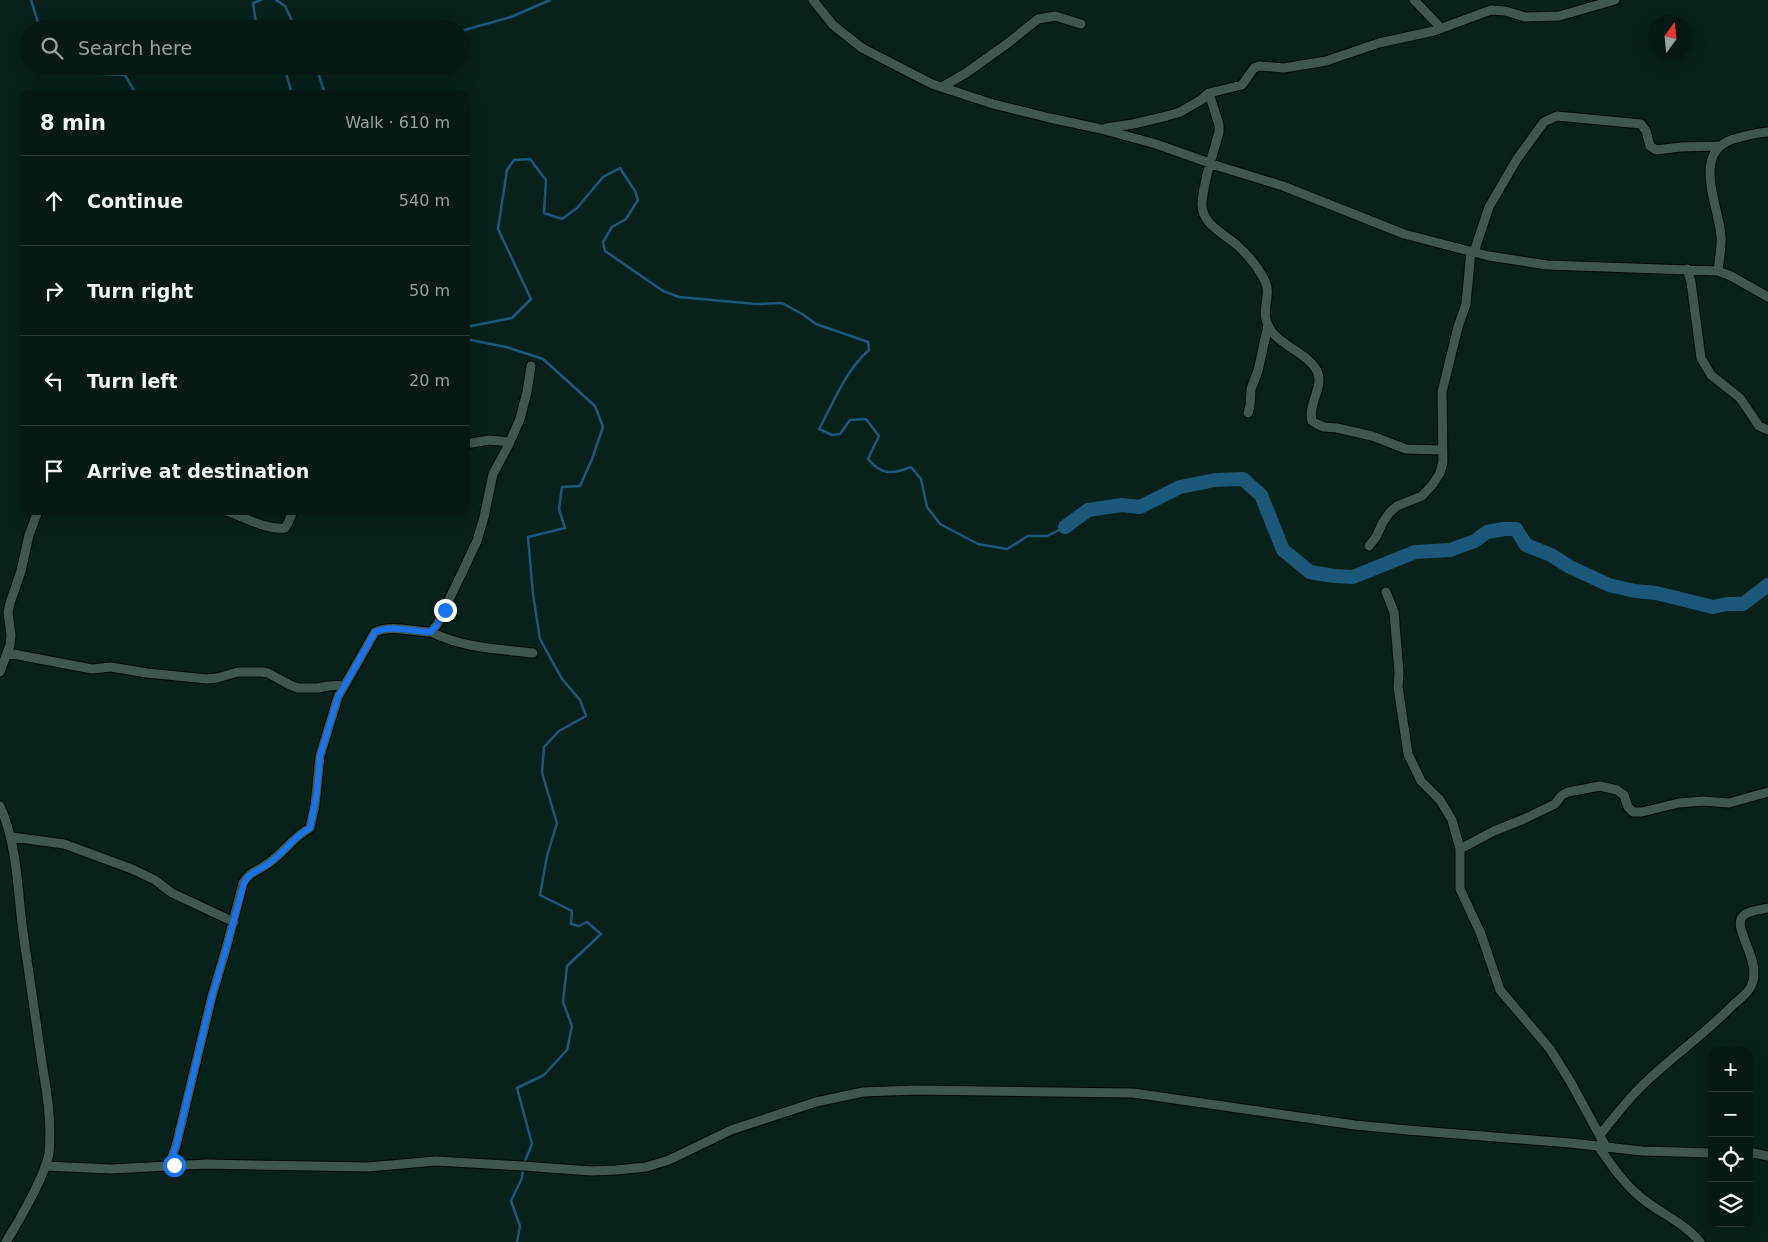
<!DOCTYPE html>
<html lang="en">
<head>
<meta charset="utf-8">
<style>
	body { margin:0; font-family:"DejaVu Sans",sans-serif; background:#0f221d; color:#f1f3f6 }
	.controls { position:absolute; right:15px; bottom:15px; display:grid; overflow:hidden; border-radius:10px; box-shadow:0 5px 20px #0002 }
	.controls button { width:45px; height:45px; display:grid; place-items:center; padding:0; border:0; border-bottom:1px solid #273834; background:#061914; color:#f1f3f6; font:25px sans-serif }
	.compass { position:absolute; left:1648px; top:15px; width:45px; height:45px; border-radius:50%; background:#061914; box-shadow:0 5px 20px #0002; rotate:15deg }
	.stop { position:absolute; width:15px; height:15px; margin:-11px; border:4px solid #1a73e8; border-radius:50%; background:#fff }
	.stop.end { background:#1a73e8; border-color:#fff; box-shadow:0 1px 5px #0008 }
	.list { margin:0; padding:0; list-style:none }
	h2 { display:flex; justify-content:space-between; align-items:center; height:65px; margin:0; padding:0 20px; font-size:21px }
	h2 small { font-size:16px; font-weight:400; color:#98a0a0 }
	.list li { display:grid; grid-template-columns:32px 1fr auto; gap:15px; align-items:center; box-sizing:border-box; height:90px; padding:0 20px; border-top:1px solid #273834 }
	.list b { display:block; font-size:19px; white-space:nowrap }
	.list em { font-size:16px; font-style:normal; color:#98a0a0 }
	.icon { flex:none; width:28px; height:28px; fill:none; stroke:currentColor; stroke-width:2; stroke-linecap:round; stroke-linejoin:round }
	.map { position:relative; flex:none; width:1768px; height:1242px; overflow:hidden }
	.search { position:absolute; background:#061914; box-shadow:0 5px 20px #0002; left:20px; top:20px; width:450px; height:55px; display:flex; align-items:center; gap:12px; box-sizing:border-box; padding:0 18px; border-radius:28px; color:#98a0a0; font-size:19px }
	.panel { position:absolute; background:#061914; box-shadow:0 5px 20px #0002; left:20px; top:90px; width:450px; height:425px; border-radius:10px }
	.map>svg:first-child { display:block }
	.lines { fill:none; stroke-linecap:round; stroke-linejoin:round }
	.stream { stroke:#1b5879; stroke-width:2.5 }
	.river { stroke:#1b5879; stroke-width:14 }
	.minor-casing { stroke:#000a06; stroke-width:11 }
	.minor { stroke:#3e574f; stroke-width:9 }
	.route { stroke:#1a73e8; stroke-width:6 }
</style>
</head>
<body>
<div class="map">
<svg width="1768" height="1242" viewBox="0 0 1768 1242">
	<rect width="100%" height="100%" fill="#08211a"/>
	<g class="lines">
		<path class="stream" d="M31,0l9,29
			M276,0l9,6 11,23
			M257,29l-4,-26 8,-3
			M461,31l50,-14 39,-17
			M67,66l17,7 41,2 11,19
			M284,66l8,28
			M316,66l9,28
			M466,327l46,-9 19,-19 -33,-70 9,-59 7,-10 16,-1 16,21 -2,33 18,6 15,-11 26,-31 17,-9 15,23 3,9 -12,19 -14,8 -9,15 2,9 58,40 16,6 77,7 26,-1 20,11 14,10 52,18 1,8c-24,21 -35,52 -50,79l13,6 8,-1 10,-14 16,-1 13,17 -11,23c14,17 25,15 43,8l10,12 6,28 13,17 38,20 29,5 21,-13h19l18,-9
			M466,339l40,8 37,12 52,47 8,21 -11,32 -12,27 -18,1 -3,22 6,19 -37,9 5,57 7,45 22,40 18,21 6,16 -27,15 -15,16 -2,26 15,50 -10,33 -7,39 32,16 -1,13 8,2 8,-4 14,12 -34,32 -4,36 9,24 -5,24 -23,25 -27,13 15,56 -9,22 -1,12 -11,23 9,25 -3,16"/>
		<path class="river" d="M1065,527l23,-17 34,-5 18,2 40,-20 35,-7 28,-1 18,16 22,55 27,22 24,4 19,1 62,-25 35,-2 25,-9 12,-9 17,-3h12l10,16 25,10 19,12 39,18 26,6 21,2 57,14 14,-3h16l25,-19"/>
		<g class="minor-casing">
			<path id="minor" d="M813,0l20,25 29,23 70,36 61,20 57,14 51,11 55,15 62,22 65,20 121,48 85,22 58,9 171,6 13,5 37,21
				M1414,0l27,28
				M942,87l24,-14 42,-30 30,-24 17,-3 26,8
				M1209,93l10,32v7c-6,23 -15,46 -17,71 -1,21 21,30 35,42 11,10 21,22 28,36 8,16 -8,31 7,51 12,15 34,21 44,37 10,16 -9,35 -4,52l5,3 7,3 13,1 35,8 34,13 36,1
				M1106,128l27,-4 34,-8 13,-4 21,-12 8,-7 33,-8 12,-17 5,-2 25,2 42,-7 53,-18 55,-12 57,-21 14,1 20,6 34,-1 56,-16
				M1474,252l15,-45 28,-48 27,-37 13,-6 84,8 5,7 4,15 6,4 25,-3 39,-1
				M1687,269l4,13 10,76 10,17 29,23 19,28 9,4
				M1718,271c1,-12 4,-24 3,-35 -3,-34 -31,-86 16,-98 11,-3 20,-5 31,-6
				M1248,413l2,-7 1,-17 7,-18 10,-46
				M466,444l23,-4 21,2
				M226,511c19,6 39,19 59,17l3,-5 5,-12
				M1369,546l7,-9 7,-15 7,-10 7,-6 25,-10 11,-12 7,-11 3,-11 -1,-70 16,-65 8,-23 5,-53
				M1386,592l8,20 5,60 -1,15 10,67 13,27 19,19 12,20 8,29v40l21,45 19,56 50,59 20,32 36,66
				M431,632c32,16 67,17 102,21
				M8,653l84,16 19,-2 36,6 60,6 10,-1 21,-6h24l6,1 22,12 8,3h20l10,-2 17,-1
				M0,672l10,-27 1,-10 -3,-23 2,-9 11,-32 8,-36 9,-24
				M0,806c19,43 17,88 24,133 6,42 12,83 18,124 5,30 10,60 7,90 -3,21 -31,70 -43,89
				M12,837l52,7 68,25 23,11 17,13 62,29
				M1460,849l34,-18 30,-12 31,-15 7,-9 6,-3 32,-6 17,4 7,5 4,12 5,5h9l37,-9 24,-2 26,2 39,-11
				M1600,1135c15,-19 30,-39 48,-55 28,-26 59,-48 86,-76 5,-4 10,-8 14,-13 20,-25 -18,-63 -5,-75 6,-6 17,-6 25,-8
				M1598,1146c12,17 24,35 40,49 19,17 46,27 62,47
				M1749,1152l19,4
				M169,1165l7,-19 36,-150 14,-47 17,-66c6,-10 12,-11 21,-17 18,-10 28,-29 46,-38l5,-23 5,-49 18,-59 37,-65c17,-8 38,0 56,0l7,-9 39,-82 7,-24 9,-43 15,-28 12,-27 7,-27 4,-26
				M45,1166l66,3 95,-5 162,3 68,-6 87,5 68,5 25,-1 30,-3 23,-7 62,-30 85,-28 47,-10 53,-2 217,3 222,32 52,5 163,13 72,8 70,2"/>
		</g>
		<use href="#minor" class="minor"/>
	</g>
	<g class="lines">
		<path class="route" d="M174,1165h-5l7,-19 36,-150 14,-47 18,-66c5,-10 11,-11 21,-17 17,-10 27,-29 45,-38l7,-36 3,-36 18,-59 37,-65c17,-8 38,0 56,0l5,-6 9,-16"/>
	</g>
</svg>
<div class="controls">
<button>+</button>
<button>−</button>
<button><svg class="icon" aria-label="locate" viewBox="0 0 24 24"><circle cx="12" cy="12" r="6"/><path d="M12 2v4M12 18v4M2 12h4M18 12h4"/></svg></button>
<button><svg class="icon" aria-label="layers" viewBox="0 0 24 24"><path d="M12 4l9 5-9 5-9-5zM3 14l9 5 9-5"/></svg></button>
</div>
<svg class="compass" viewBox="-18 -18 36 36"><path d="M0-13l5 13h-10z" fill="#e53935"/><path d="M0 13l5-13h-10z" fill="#98a0a0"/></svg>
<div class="stop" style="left:174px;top:1165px"></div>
<div class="stop end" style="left:445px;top:610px"></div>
<div class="search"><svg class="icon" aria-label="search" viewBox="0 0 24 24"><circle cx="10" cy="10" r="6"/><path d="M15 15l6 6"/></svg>Search here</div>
<section class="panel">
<h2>8 min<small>Walk · 610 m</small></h2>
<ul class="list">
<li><svg class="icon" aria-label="ahead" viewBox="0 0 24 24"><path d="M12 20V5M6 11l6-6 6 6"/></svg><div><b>Continue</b></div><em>540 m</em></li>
<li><svg class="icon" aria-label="right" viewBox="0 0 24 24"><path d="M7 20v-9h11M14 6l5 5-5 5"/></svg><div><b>Turn right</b></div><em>50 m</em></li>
<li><svg class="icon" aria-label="left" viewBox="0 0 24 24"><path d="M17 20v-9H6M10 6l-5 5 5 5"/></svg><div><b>Turn left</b></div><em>20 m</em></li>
<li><svg class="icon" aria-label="arrive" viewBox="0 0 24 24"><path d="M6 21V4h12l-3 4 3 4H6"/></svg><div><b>Arrive at destination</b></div></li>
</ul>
</section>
</div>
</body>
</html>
